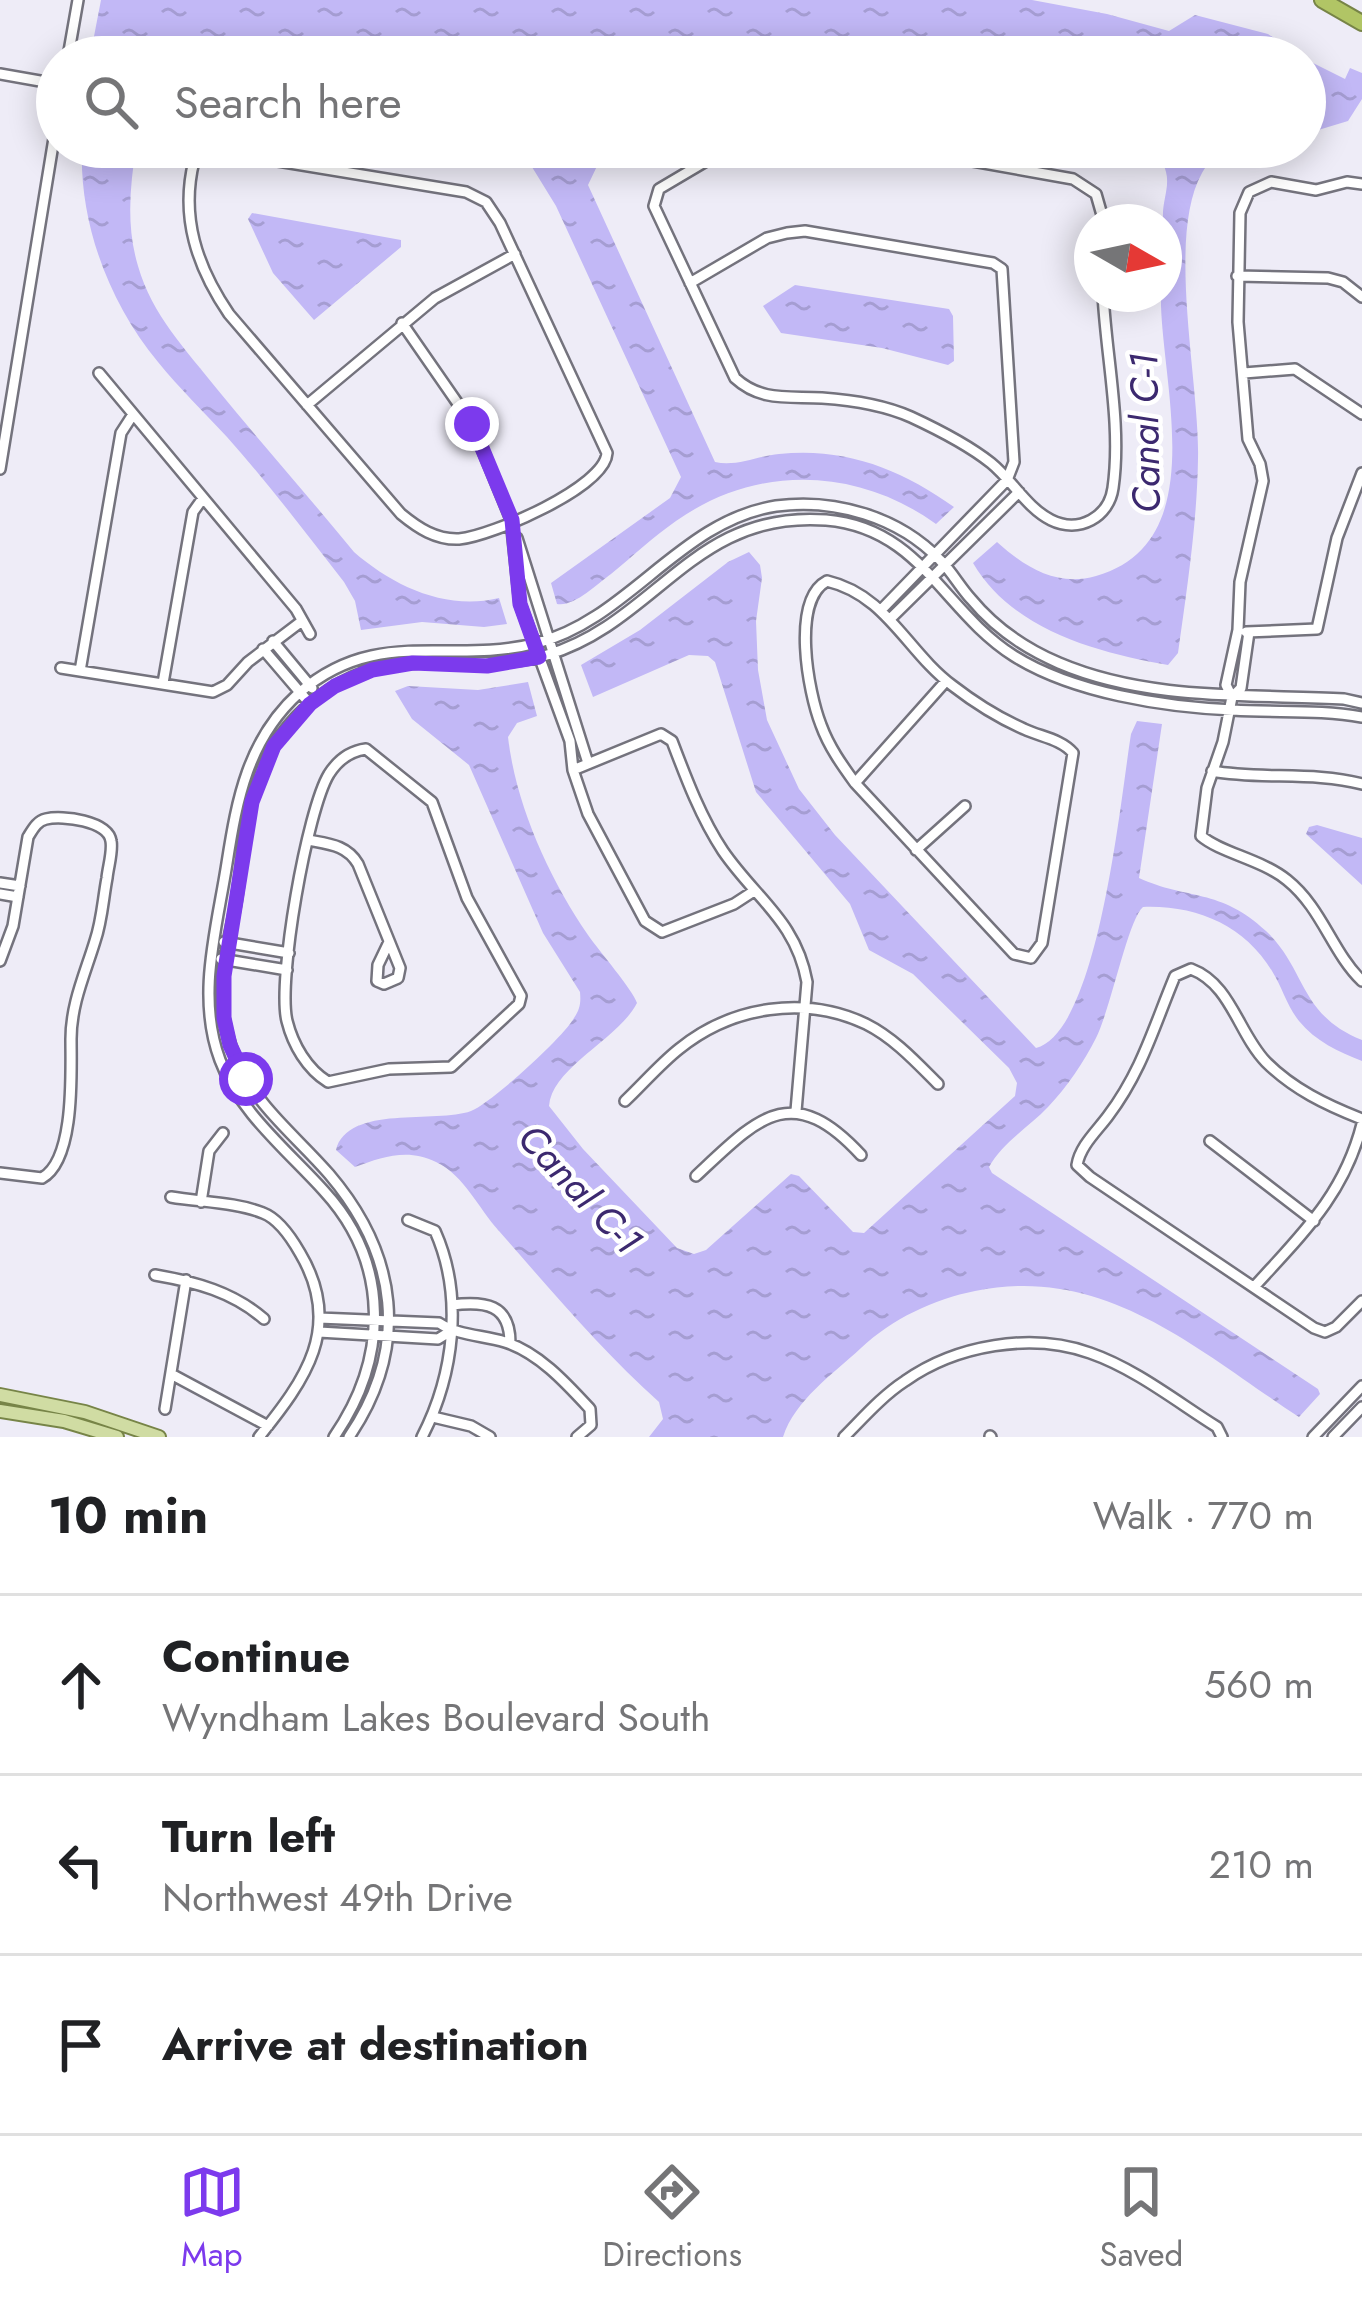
<!DOCTYPE html>
<html lang="en">
<head>
<meta charset="utf-8">
<style>
	body { margin:0; font-family:Jost,sans-serif; background:#f6f6f6; color:#202124 }
	.compass { position:absolute; left:1074px; top:204px; width:108px; height:108px; border-radius:50%; background:#fff; box-shadow:0 6px 30px #0003; rotate:99deg }
	.stop { position:absolute; width:36px; height:36px; margin:-27px; border:9px solid #7c3aed; border-radius:50%; background:#fff }
	.stop.end { background:#7c3aed; border-color:#fff; box-shadow:0 3px 12px #0008 }
	.list { margin:0; padding:0; list-style:none }
	h2 { display:flex; justify-content:space-between; align-items:center; height:156px; margin:0; padding:0 48px; font-size:51px }
	h2 small { font-size:39px; font-weight:400; color:#757577 }
	.list li { display:grid; grid-template-columns:78px 1fr auto; gap:36px; align-items:center; box-sizing:border-box; height:180px; padding:0 48px; border-top:3px solid #e0e0e0 }
	.list b { display:block; font-size:45px; white-space:nowrap }
	.list p { margin:0; font-size:39px; white-space:nowrap; color:#757577 }
	.list em { font-size:39px; font-style:normal; color:#757577 }
	.icon { flex:none; width:66px; height:66px; fill:none; stroke:currentColor; stroke-width:2; stroke-linecap:round; stroke-linejoin:round }
	.map { position:relative; flex:none; width:1362px; height:1437px; overflow:hidden }
	.search { position:absolute; background:#fff; box-shadow:0 6px 30px #0003; left:36px; right:36px; top:36px; height:132px; display:flex; align-items:center; gap:30px; box-sizing:border-box; padding:0 42px; border-radius:66px; color:#757577; font-size:45px }
	.sheet { height:696px; background:#fff }
	nav { display:flex; justify-content:space-around; align-items:center; box-sizing:border-box; height:168px; border-top:3px solid #e0e0e0; background:#fff; font-size:33px; color:#757577 }
	nav a { display:grid; justify-items:center; gap:6px }
	nav .on { color:#7c3aed }
	.map>svg:first-child { display:block }
	.water { fill:url(#water-ripples) }
	.lines { fill:none; stroke-linecap:round; stroke-linejoin:round }
	.minor-casing { stroke:#74737d; stroke-width:14 }
	.major-casing { stroke:#778447; stroke-width:16 }
	.highway-casing { stroke:#778447; stroke-width:18 }
	.minor { stroke:#fff; stroke-width:9 }
	.major { stroke:#d0dca3; stroke-width:12 }
	.highway { stroke:#b1c565; stroke-width:14 }
	.route { stroke:#7c3aed; stroke-width:15 }
	.labels { text-anchor:middle; dominant-baseline:central; stroke-width:9; stroke-linejoin:round; paint-order:stroke }
	.water-label { font-size:39px; font-style:italic; fill:#3c296f; stroke:#fff }
</style>
</head>
<body>
<div class="map">
<svg width="1362" height="1437" viewBox="0 0 1362 1437">
	<defs>
		<pattern id="water-ripples" width="26" height="14" patternUnits="userSpaceOnUse" patternTransform="scale(3)"><rect width="26" height="14" fill="#c2b8f6"/><path d="M2 4q2-2 4 0t4 0M15 11q2-2 4 0t4 0" fill="none" stroke="#a59dd2"/></pattern>
	</defs>
	<rect width="100%" height="100%" fill="#eeecf7"/>
	<path class="water" d="M101,0h931l75,14 62,17 26,-16 73,19 34,23h-1212z
		M1305,59l40,20 5,-11 12,5v26l-14,22 -33,10 -10,-1z
		M82,147h54c-6,40 -10,79 2,119 14,49 48,84 79,123 45,55 92,108 137,163 39,34 92,59 145,46l8,26 -23,3 -62,-5 -61,8 -6,-29 -11,-19c-38,-49 -76,-99 -117,-145 -23,-25 -48,-49 -69,-75 -49,-59 -79,-139 -76,-215z
		M510,147h113l-24,15 -11,23 127,277c21,5 42,-6 64,-8 66,-7 122,15 175,53l-18,17c-79,-57 -179,-60 -260,-3 -23,16 -43,35 -65,53 -15,11 -37,33 -54,30l-6,-21 119,-85 11,-21 -125,-271 -24,-39z
		M1154,147h74c-10,8 -20,15 -26,26 -36,64 -2,211 -4,286 -1,65 -11,129 -20,194l-10,12c-70,-12 -156,-35 -195,-102l24,-21c29,26 60,45 99,34 113,-32 68,-182 65,-270 0,-25 3,-61 2,-88 -1,-16 7,-31 3,-46 -2,-9 -8,-17 -12,-25z
		M252,213l149,27v7l-87,73 -41,-47 -25,-54z
		M795,285l154,24 4,7 1,45 -6,4 -66,-17 -101,-15 -18,-27z
		M749,552l11,13 2,13 -6,43 2,49 9,50 32,69 36,46 201,213c63,-16 85,-253 95,-314l6,-13 25,3 -23,154c48,22 81,10 127,53 41,39 33,84 96,109v21c-23,-9 -47,-20 -63,-40 -12,-15 -17,-34 -27,-50 -28,-46 -76,-66 -129,-64 -15,13 -32,101 -47,131 -12,24 -29,49 -48,69 -19,20 -46,36 -59,60l3,6 326,216 2,5 -21,23c-102,-67 -194,-153 -324,-126 -41,8 -83,28 -114,57 -28,26 -66,52 -78,89h-134l14,-18 -4,-17c-56,-50 -110,-114 -160,-171 -21,-23 -34,-55 -63,-69 -28,-14 -54,-5 -81,5l-19,-17c12,-46 100,-26 135,-39 20,-8 92,-73 103,-93 6,-9 7,-15 6,-26l-37,-59 -74,-168 -57,-46 -17,-28 13,-5 70,4 50,-8 9,34 -20,7 -9,14c8,69 41,141 80,198 11,16 45,55 49,68 -18,36 -85,64 -88,103l34,43 94,99 17,6 12,-4 85,-76 8,2 54,56 11,1 151,-137 2,-13 -8,-15 -96,-94 -44,-24 -19,-46 -94,-112 -41,-130 -7,-6 -19,-1 -96,42 -12,-32 59,-35 88,-68z
		M1317,825l45,13v47l-56,-51 3,-7z"/>
	<g class="lines">
		<g class="minor-casing">
			<path id="minor" d="M68,57l10,-57
				M0,74l57,10
				M730,147l-71,42 -5,17 81,172c26,24 54,18 87,20 29,2 62,7 89,19 28,13 56,27 80,46 21,17 36,45 60,57 28,14 58,-3 62,-32 9,-63 -7,-132 -10,-194
				M894,147l179,32 23,15 8,28
				M210,150l256,42 20,10 14,21 107,230c-2,34 -115,83 -148,86 -23,1 -41,-11 -58,-25l-172,-200c-32,-47 -49,-97 -35,-153z
				M1237,276l91,2 15,4 19,15
				M690,283l77,-45 20,-5 18,-2 188,32 9,6 12,193 -7,18 -126,130
				M402,323l70,101 40,98
				M99,373l197,236 14,25
				M1244,373l51,-4 67,45
				M307,405l128,-107 80,-44
				M0,469l57,-349
				M511,520l9,84 50,137 3,29 15,44 57,107 17,11 72,-28 20,-13
				M517,538l71,225
				M827,581c60,14 80,71 126,105 22,17 46,32 71,43 17,8 37,10 49,24l-31,190 -11,15 -17,-4 -159,-171c-13,-18 -26,-36 -34,-58 -13,-33 -30,-125 6,-144z
				M891,618l128,-126
				M1246,632l71,-3 20,-91 25,-65
				M1249,632l-8,56 -9,9 -9,45 -16,46 -6,48c20,17 60,23 86,44 35,28 45,72 75,101
				M273,641l39,47
				M263,649l47,55
				M61,668l152,24 14,-7 21,-23 54,-41
				M80,671l41,-238 11,-17
				M163,683l30,-171 10,-14
				M1232,697l-6,-12 12,-55 2,-48 23,-101 -3,-17 -12,-25 -10,-117 2,-109 9,-21 22,-10 45,8 31,-8 15,2
				M366,749l66,53 35,96 54,98 -2,8 -68,63 -62,2 -61,13c-21,-13 -35,-37 -41,-61 -10,-40 20,-211 42,-247 9,-14 21,-23 37,-25z
				M573,770l88,-36 11,7c14,37 29,77 51,110 33,48 73,70 84,131l-11,129
				M1212,771c49,9 101,0 150,13
				M855,783l91,-102
				M308,840c21,4 39,5 50,24l42,104 -2,10 -14,6 -7,-3 1,-16 11,-23
				M916,850l49,-44
				M0,883l20,3
				M0,894l18,3
				M224,942l65,11
				M221,959l66,11
				M0,961l13,-35 15,-89c5,-8 9,-16 18,-18 17,-4 62,2 65,22 2,11 -3,26 -4,37 -4,21 -5,43 -12,63 -10,33 -24,63 -24,98 0,34 4,121 -29,139l-42,-5
				M625,1101c18,-17 35,-37 54,-52 53,-43 126,-54 187,-25 28,14 50,38 72,60
				M1362,1119c-36,-14 -69,-30 -96,-57 -28,-29 -35,-78 -75,-93l-16,7c-21,50 -33,95 -67,140 -11,15 -28,30 -31,49l13,12 224,151 11,4 11,-5 26,-26
				M1210,1141l104,80
				M696,1176c61,-57 95,-97 165,-21
				M171,1197c28,5 65,5 92,16 16,6 29,26 37,40 44,74 5,127 -41,184
				M201,1202l8,-51 14,-18
				M408,1220l27,11c29,65 19,144 -13,206
				M155,1275c41,7 78,17 109,44
				M1254,1287c48,-53 90,-92 108,-163
				M452,1305c33,-4 58,-1 58,38
				M319,1318l120,5c20,13 44,12 66,19 34,11 61,41 85,67l1,16 -14,12
				M319,1332l119,7 13,-8
				M171,1374l97,52
				M165,1409l21,-129
				M433,1417l38,9 19,11
				M990,1436l1,1
				M334,1437c54,-78 57,-173 -10,-246 -36,-40 -85,-79 -104,-131 -24,-64 -3,-132 7,-197 10,-64 21,-124 72,-170 78,-68 151,-27 238,-50 92,-24 143,-122 239,-137 59,-8 123,11 164,54 12,12 20,27 31,39 24,29 53,49 88,64 89,38 191,31 285,36l18,4
				M349,1437c61,-90 49,-182 -20,-263 -33,-38 -73,-68 -93,-115 -9,-21 -14,-45 -14,-68 0,-29 9,-60 14,-88 8,-51 10,-109 36,-154 18,-31 47,-57 80,-72 62,-28 129,-3 195,-22 110,-33 146,-145 279,-135 95,8 117,91 188,136 59,37 150,51 219,54 43,3 87,-1 129,7
				M844,1437c19,-19 38,-41 61,-56 51,-36 126,-49 185,-28 46,16 87,49 127,74l5,10
				M1313,1437l49,-51
				M1333,1437l29,-30"/>
		</g>
		<g class="major-casing">
			<path id="major" d="M0,1395l85,17 74,25
				M0,1411l64,10 53,16"/>
		</g>
		<g class="highway-casing">
			<path id="highway" d="M1322,0l40,23"/>
		</g>
		<use href="#minor" class="minor"/>
		<use href="#major" class="major"/>
		<use href="#highway" class="highway"/>
	</g>
	<g class="lines">
		<path class="route" d="M246,1079l-16,-34 -6,-27v-42l28,-174 22,-56 36,-42 25,-18 37,-16 41,-7 74,3 52,-9 -19,-53 -8,-84 -40,-96"/>
	</g>
	<g class="labels">
		<g class="water-label">
			<text transform="translate(1145 433) rotate(-91)">Canal C-1</text>
			<text transform="translate(580 1189) rotate(47)">Canal C-1</text>
		</g>
	</g>
</svg>
<svg class="compass" viewBox="-18 -18 36 36"><path d="M0-13l5 13h-10z" fill="#e53935"/><path d="M0 13l5-13h-10z" fill="#757577"/></svg>
<div class="stop" style="left:246px;top:1079px"></div>
<div class="stop end" style="left:472px;top:424px"></div>
<div class="search"><svg class="icon" aria-label="search" viewBox="0 0 24 24"><circle cx="10" cy="10" r="6"/><path d="M15 15l6 6"/></svg>Search here</div>
</div>
<section class="sheet">
<h2>10 min<small>Walk · 770 m</small></h2>
<ul class="list">
<li><svg class="icon" aria-label="ahead" viewBox="0 0 24 24"><path d="M12 20V5M6 11l6-6 6 6"/></svg><div><b>Continue</b><p>Wyndham Lakes Boulevard South</p></div><em>560 m</em></li>
<li><svg class="icon" aria-label="left" viewBox="0 0 24 24"><path d="M17 20v-9H6M10 6l-5 5 5 5"/></svg><div><b>Turn left</b><p>Northwest 49th Drive</p></div><em>210 m</em></li>
<li><svg class="icon" aria-label="arrive" viewBox="0 0 24 24"><path d="M6 21V4h12l-3 4 3 4H6"/></svg><div><b>Arrive at destination</b></div></li>
</ul>
</section>
<nav>
<a class="on"><svg class="icon" aria-label="map" viewBox="0 0 24 24"><path d="M3 6l6-2 6 2 6-2v14l-6 2-6-2-6 2zM9 4v14M15 6v14"/></svg>Map</a>
<a><svg class="icon" aria-label="directions" viewBox="0 0 24 24"><path d="M12 3l9 9-9 9-9-9zM9 14v-3h6M13 9l2 2-2 2"/></svg>Directions</a>
<a><svg class="icon" aria-label="saved" viewBox="0 0 24 24"><path d="M7 4h10v16l-5-4-5 4z"/></svg>Saved</a>
</nav>
</body>
</html>
